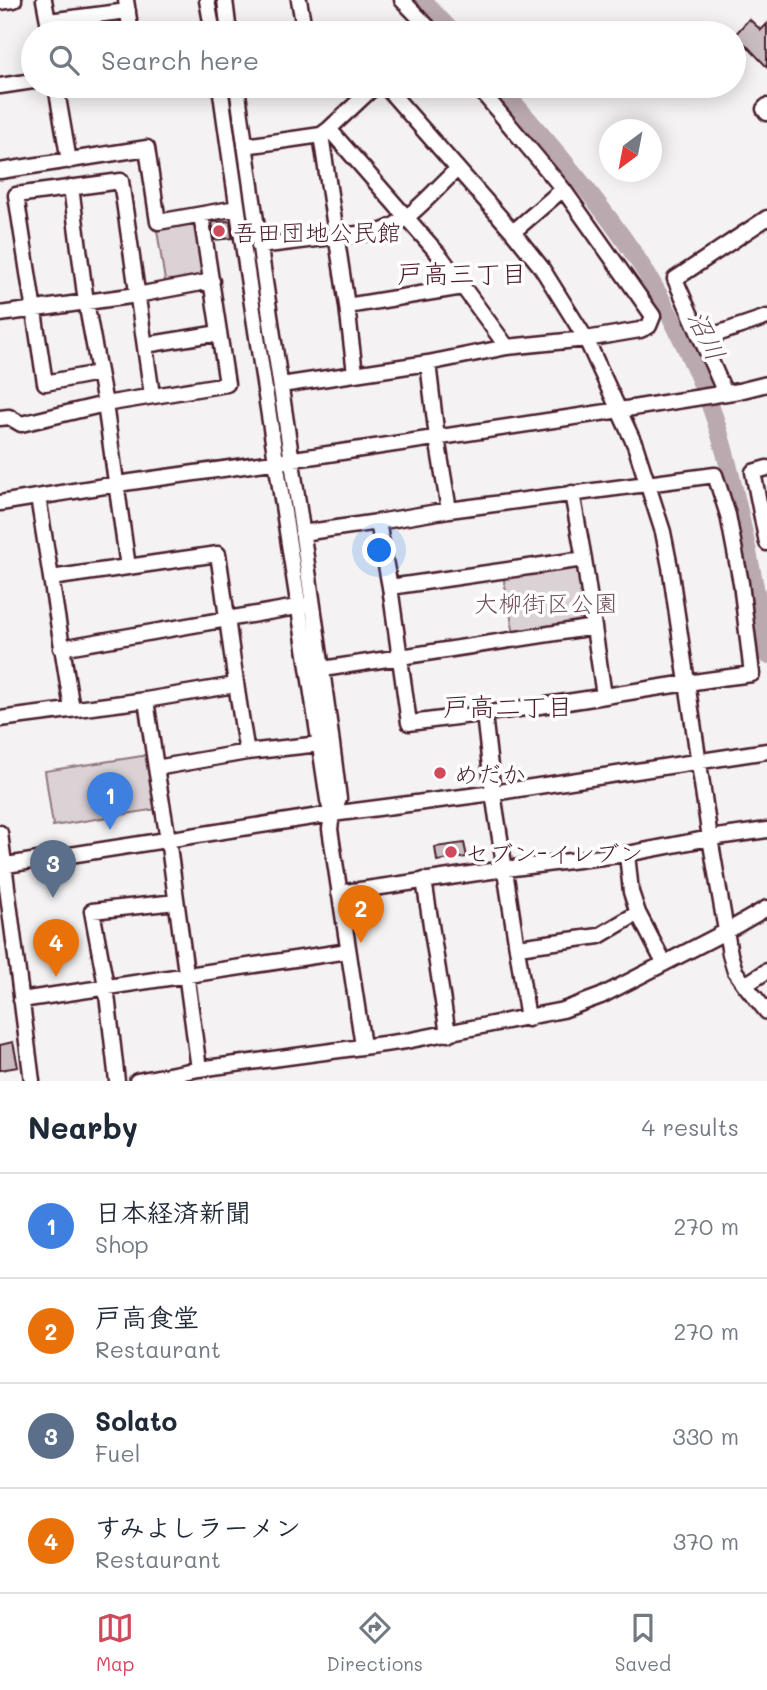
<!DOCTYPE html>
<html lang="en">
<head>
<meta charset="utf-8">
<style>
	body { margin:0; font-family:Mali,"Klee One",sans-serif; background:#f6f6f7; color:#1f2937 }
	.compass { position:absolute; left:599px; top:119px; width:63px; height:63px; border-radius:50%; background:#fff; box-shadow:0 4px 18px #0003; rotate:212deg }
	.you { position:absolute; left:380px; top:551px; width:24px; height:24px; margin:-18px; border:5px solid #fff; border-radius:50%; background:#1a73e8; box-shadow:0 0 0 10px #1a73e833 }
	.badge { display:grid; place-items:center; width:46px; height:46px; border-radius:50%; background:#d1495b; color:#fff; font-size:23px; font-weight:700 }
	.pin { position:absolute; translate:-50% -58px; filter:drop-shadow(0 2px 4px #0008) }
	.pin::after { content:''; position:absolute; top:37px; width:24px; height:21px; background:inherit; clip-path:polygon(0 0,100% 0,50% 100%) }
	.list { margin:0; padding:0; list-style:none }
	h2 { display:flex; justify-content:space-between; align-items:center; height:91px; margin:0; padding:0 28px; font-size:30px }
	h2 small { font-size:23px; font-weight:400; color:#747a83 }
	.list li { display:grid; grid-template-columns:46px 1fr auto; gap:21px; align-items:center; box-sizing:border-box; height:105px; padding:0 28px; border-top:2px solid #e0e1e3 }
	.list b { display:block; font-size:26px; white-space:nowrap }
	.list p { margin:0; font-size:23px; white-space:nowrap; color:#747a83 }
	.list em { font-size:23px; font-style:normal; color:#747a83 }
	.icon { flex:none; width:38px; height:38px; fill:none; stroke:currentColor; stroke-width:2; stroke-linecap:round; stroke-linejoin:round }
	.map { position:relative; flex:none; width:767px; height:1081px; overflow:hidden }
	.search { position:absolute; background:#fff; box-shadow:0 4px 18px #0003; left:21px; right:21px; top:21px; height:77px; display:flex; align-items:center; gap:18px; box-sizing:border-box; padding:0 24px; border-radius:38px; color:#747a83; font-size:26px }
	.sheet { height:511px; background:#fff }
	nav { display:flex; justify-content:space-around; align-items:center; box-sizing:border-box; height:98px; border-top:2px solid #e0e1e3; background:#fff; font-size:19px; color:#747a83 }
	nav a { display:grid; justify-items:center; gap:4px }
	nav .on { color:#d1495b }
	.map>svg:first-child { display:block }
	.green { fill:#dbd2d5; stroke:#927880; stroke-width:2 }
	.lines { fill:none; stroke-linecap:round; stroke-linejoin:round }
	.river { stroke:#baa9ae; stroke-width:18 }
	.building { fill:#cabdc1; stroke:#4a1f2b; stroke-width:2 }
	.minor-casing { stroke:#4a1f2b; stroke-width:19 }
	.minor { stroke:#fff; stroke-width:14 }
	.poi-dot { fill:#d1495b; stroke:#fff; stroke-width:2.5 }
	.labels { text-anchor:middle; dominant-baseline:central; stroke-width:7; stroke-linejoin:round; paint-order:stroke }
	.poi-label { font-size:24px; fill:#4a1f2b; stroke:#fff; text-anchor:start }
	.park-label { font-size:24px; fill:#6e4c56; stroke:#fff }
	.neighbourhood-label { font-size:26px; fill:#4a1f2b; stroke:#fff }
	.water-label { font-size:26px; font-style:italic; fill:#714f59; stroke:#fff }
</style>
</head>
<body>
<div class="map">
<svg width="767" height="1081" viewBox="0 0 767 1081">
	<rect width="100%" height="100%" fill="#f4f2f2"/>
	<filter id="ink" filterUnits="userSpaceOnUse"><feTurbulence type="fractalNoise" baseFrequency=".0143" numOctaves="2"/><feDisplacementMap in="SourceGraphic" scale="14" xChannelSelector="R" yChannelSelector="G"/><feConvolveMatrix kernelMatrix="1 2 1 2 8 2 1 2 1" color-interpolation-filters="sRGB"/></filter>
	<g filter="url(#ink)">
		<path class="green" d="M201,218l7,61 -42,8 -10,-63z
			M579,564l10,64 -74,12 -12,-65z
			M149,755l8,54 -104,17 -8,-55z"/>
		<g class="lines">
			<path class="river" d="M422,0l31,33
				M499,86c43,49 87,99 124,152 33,46 59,98 80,149 18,43 28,88 38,133 10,45 19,90 26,135"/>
		</g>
		<path class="building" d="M749,19l12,11 6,-6v43l-22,-23 -11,11v-19z
			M230,221l2,17 -17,2 -3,-18z
			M464,843l3,14 -30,4 -2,-14z
			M13,1042l5,25 -18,3v-25z"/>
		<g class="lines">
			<g class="minor-casing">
				<path id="minor" d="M44,0l4,21 80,-10
					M126,0l5,33
					M207,0l6,33
					M225,0l4,33
					M299,0l6,33
					M402,0l32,33
					M0,2l14,-2
					M0,86l33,-5
					M56,86l13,75
					M220,86c33,238 73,476 108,714l4,14
					M237,86c32,238 73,475 102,713l-7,15 -2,15 33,217
					M385,86l128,146 28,35 45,72 49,106 28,87 7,35 40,271 20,116 5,17 10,14 22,27
					M767,106l-3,3 3,4
					M329,129l112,128 66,90
					M321,135l26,171 8,67
					M245,146l76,-11 8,-6 46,-43
					M0,171l147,-23 11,74 79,-14
					M71,187l15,115 19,102 23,163
					M513,232l50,-43
					M259,246l123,-15c28,-10 53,-41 75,-62
					M347,306l116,-19
					M0,314l137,-19 75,-14
					M702,339l65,-22
					M145,345l74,-12
					M428,363l9,75 12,72
					M98,373l-53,10 -29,-188 105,-14 31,214
					M281,385l147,-22 79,-16 79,-8 54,-9 9,-4 4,-10 -90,-127 -86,-103
					M725,393l-50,-114 92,-61
					M0,418l9,-1 12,7 84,-20 122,-20 -26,-169
					M767,468l-14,4 14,71
					M572,493l12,66 20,137
					M38,497l34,212
					M0,503l117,-19 198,-28 305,-46 119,-19 28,-7
					M302,533l76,-11 71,-12 266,-35 13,40 13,68 11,91c-49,6 -98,14 -147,22 -65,11 -131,19 -196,27l-19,-136 -12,-65
					M51,578l167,-24c10,66 17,132 29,198
					M390,587l194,-28
					M61,648l247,-43
					M323,669l271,-42
					M146,700l10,68 12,71 31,230
					M484,714l9,79 35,226
					M0,719l146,-19 89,-15
					M156,768l91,-16 73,-8
					M0,833l32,248
					M627,854l4,38 7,21 26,50
					M0,866l332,-52 161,-21 274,-42
					M424,880l24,154
					M339,893l166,-24 122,-15 83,-16 57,-8
					M518,947l81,-11 39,-23
					M745,985l22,-14
					M21,1000l327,-49
					M117,1081l-11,-95 -14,-75 84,-9
					M137,1081l62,-12 207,-28 157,-31 38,-14 126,-65 40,-23"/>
			</g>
			<use href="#minor" class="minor"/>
		</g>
	</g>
	<g class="poi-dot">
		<circle cx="219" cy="231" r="7"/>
		<circle cx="440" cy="773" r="7"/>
		<circle cx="451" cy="852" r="7"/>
	</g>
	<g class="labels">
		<g class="poi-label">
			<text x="233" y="231">吾田団地公民館</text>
			<text x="454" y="773">めだか</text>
			<text x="465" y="852">セブン-イレブン</text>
		</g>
		<g class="park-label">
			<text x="546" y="602">大柳街区公園</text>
		</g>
		<g class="neighbourhood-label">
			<text x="462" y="273">戸高三丁目</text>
			<text x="508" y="706">戸高二丁目</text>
		</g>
		<g class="water-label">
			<text transform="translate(707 335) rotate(64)">沼川</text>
		</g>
	</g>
</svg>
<svg class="compass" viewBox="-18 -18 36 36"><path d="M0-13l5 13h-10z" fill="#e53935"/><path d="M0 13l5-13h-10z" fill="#747a83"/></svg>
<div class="you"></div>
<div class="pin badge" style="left:110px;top:830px;background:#3f7fe0">1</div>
<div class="pin badge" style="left:361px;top:943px;background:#e8710a">2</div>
<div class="pin badge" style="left:53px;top:898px;background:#5c6f8a">3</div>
<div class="pin badge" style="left:56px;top:977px;background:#e8710a">4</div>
<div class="search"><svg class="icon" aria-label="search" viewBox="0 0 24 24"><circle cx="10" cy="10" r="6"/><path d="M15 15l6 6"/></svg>Search here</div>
</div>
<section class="sheet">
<h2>Nearby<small>4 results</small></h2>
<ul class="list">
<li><span class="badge" style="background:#3f7fe0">1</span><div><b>日本経済新聞</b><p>Shop</p></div><em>270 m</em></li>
<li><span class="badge" style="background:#e8710a">2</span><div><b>戸高食堂</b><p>Restaurant</p></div><em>270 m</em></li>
<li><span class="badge" style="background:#5c6f8a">3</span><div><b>Solato</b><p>Fuel</p></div><em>330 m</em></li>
<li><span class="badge" style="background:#e8710a">4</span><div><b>すみよしラーメン</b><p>Restaurant</p></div><em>370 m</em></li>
</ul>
</section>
<nav>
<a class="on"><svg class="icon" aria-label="map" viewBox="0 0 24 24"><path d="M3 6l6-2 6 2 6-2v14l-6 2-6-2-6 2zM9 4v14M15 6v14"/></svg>Map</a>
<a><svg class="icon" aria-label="directions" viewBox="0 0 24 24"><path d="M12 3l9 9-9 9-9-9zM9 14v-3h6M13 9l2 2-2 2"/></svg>Directions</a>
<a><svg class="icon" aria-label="saved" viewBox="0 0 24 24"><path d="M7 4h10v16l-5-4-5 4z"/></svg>Saved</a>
</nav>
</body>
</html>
